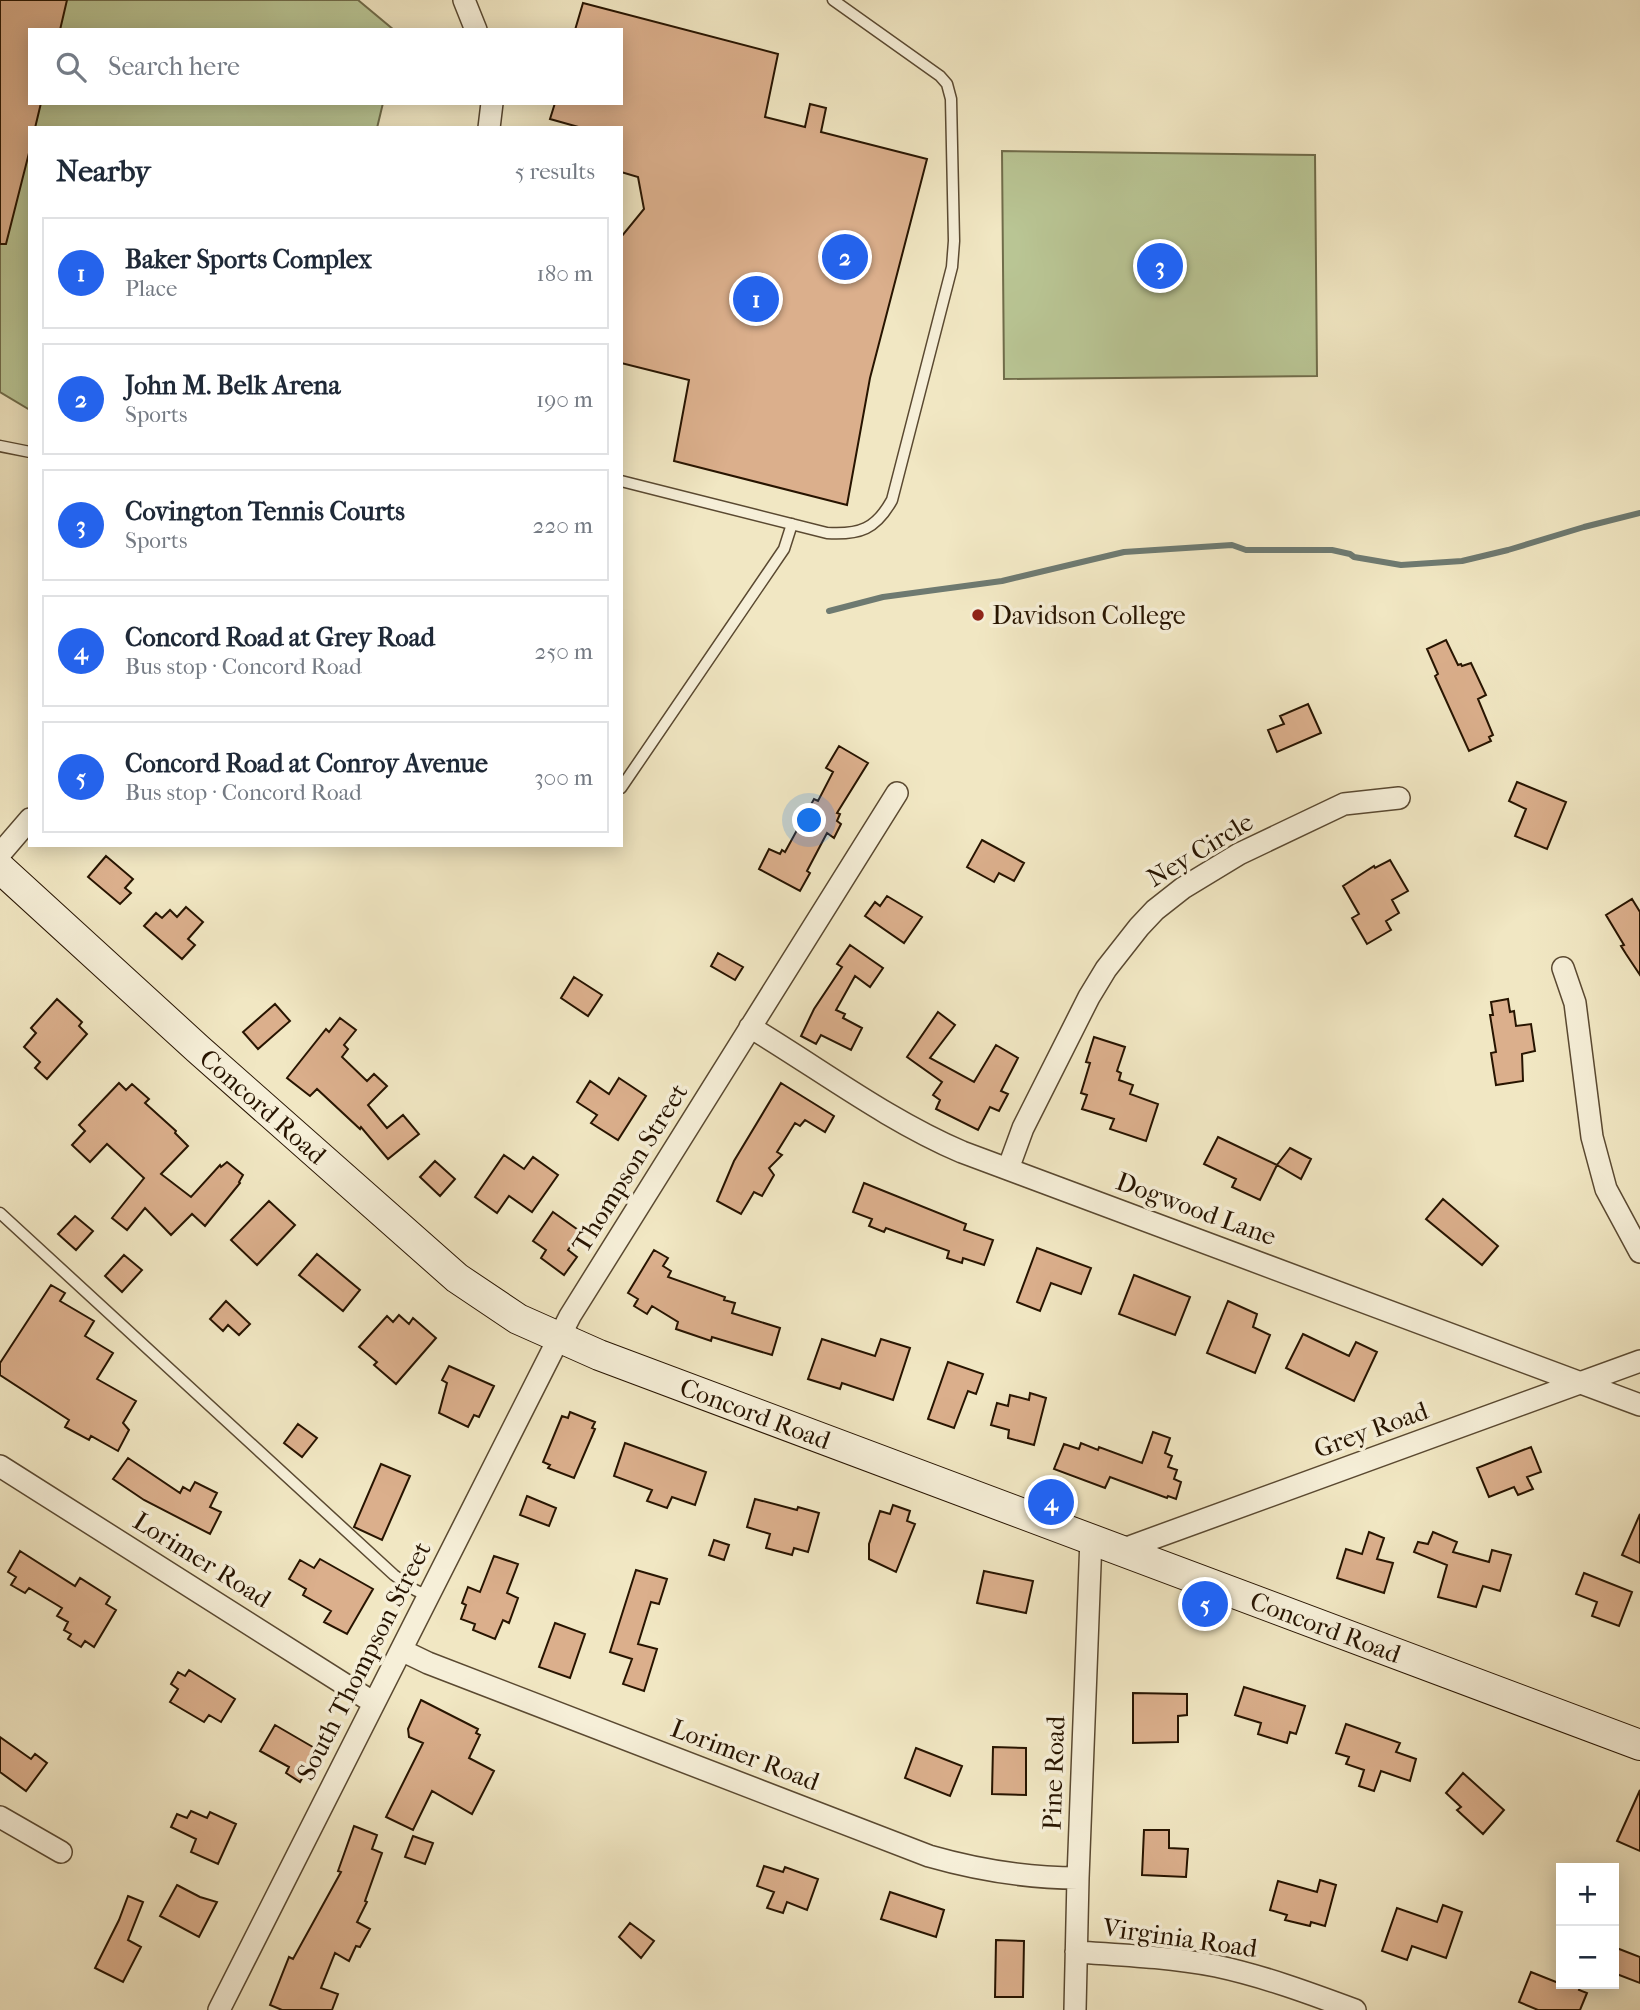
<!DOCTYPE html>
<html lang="en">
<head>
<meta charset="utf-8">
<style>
	body { margin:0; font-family:"IM FELL French Canon",serif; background:#f6f6f7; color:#1f2937 }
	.controls { position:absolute; right:21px; bottom:21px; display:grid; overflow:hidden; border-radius:0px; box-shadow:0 4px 18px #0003 }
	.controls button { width:63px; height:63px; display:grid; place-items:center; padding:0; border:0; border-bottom:2px solid #e0e1e3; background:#fff; color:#1f2937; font:35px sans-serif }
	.you { position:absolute; left:810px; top:821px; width:24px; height:24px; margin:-18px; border:5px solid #fff; border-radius:50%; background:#1a73e8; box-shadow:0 0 0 10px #1a73e833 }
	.badge { display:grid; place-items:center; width:46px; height:46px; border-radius:50%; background:#2563eb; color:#fff; font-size:23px; font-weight:700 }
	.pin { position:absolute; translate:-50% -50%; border:4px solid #fff; box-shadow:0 2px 7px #0006 }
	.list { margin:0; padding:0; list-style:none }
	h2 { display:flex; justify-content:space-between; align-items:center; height:91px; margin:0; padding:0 28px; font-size:30px }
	h2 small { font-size:23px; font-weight:400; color:#747a83 }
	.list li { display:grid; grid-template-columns:46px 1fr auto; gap:21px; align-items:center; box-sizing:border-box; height:112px; margin:0 14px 14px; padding:0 14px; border:2px solid #e0e1e3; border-radius:0px }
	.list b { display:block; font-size:26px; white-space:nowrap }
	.list p { margin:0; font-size:23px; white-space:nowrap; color:#747a83 }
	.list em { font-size:23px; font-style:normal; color:#747a83 }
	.icon { flex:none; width:38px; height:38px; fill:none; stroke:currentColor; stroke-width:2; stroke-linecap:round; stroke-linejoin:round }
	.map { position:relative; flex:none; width:1640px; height:2010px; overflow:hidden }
	.search { position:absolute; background:#fff; box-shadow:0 4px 18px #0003; left:28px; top:28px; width:595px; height:77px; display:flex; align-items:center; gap:18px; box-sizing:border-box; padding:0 24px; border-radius:0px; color:#747a83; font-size:26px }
	.panel { position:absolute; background:#fff; box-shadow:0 4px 18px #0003; left:28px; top:126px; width:595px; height:721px; border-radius:0px }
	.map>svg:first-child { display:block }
	.green { fill:#b9c594; stroke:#706c4a; stroke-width:2 }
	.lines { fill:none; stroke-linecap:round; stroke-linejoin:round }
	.stream { stroke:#6e7a71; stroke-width:6 }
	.building { fill:#dbaf8c; stroke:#271400; stroke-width:2 }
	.service-casing { stroke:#5a4931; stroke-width:13 }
	.minor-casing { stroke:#5a4931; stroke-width:24 }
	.secondary-casing { stroke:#271400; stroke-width:32 }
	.service { stroke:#f6efd8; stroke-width:10 }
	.minor { stroke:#f6efd8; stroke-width:21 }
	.secondary { stroke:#f6efd8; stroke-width:30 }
	.poi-dot { fill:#8f2418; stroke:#f6efd8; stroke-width:2.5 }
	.labels { text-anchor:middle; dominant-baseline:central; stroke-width:7; stroke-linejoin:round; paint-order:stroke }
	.poi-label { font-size:26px; fill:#271400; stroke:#f6efd8; text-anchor:start }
	.street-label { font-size:26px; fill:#271400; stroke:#f6efd8 }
</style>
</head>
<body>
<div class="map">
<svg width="1640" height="2010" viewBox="0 0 1640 2010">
	<rect width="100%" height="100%" fill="#f1e7c3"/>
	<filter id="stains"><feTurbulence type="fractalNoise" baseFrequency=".00286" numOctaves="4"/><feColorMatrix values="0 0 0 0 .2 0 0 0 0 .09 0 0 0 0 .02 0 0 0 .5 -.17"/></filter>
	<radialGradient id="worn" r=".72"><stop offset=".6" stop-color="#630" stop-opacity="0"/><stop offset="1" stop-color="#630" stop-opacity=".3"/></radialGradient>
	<path class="green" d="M0,0h358l36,30h-364v73h353l-6,25h-347v282l-30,-18z
		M1002,151l313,4 2,221 -313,3z"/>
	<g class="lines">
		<path class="stream" d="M829,611l54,-14 119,-16 122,-29 108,-7 14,5h86l18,4 4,3 47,8 61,-4 46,-11 76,-23 56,-14"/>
	</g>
	<path class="building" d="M0,0h67l-7,30h-30v73h11l-6,25h-5v21l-24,95h-6z
		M583,3l195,51 -13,63 40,10 5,-23 16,4 -5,24 106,27 -57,219 -23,127 -173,-44 15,-81 -68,-17v-126l23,-28 -6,-32 -17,-5v-44h-39l-32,-9 5,-16h66v-73h-46z
		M1446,640l12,25 3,-1 1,2 9,-3 15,32 -8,4 15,36 -4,2 2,4 -22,10 -34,-75 3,-2 -11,-25z
		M1308,704l13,29 -44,19 -9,-22 16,-6 -4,-8z
		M839,746l29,17 -31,50 3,1 -3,7 4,3 -7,14 -7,-5 -20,38 3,2 -10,18 -41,-22 10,-20 11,5 2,-4 3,2 29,-53 4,2 15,-29 -7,-4z
		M1517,782l49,20 -19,47 -32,-13 11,-27 -17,-8z
		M982,840l42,23 -10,18 -15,-8 -5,9 -27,-15z
		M106,856l27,23 -8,9 6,5 -11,11 -32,-27z
		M1390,860l18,31 -16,9 7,13 -13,8 5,9 -24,14 -15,-26 7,-4 -16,-28 31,-20 1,2z
		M887,896l35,21 -18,26 -39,-27 10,-14 5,4z
		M1632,899l8,13v63l-14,-21 -5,-8 3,-1 -18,-30z
		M186,907l17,15 -15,17 7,6 -13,14 -38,-33 12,-13 6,5 8,-8 7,7z
		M850,945l33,23 -13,19 -15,-11 -19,34 9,4 -2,4 19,10 -11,22 -30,-15 -5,9 -15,-8 13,-27 28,-42 -5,-3z
		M718,953l25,14 -8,13 -24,-14z
		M574,977l28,18 -14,21 -27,-18z
		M57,999l25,23 -3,4 8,8 -40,45 -12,-11 5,-6 -16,-15 12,-14 -5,-5z
		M1508,999l2,13 4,-1 2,15 15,-2 4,27 -13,3 1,27 -27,4 -5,-32 5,-1 -6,-37h3l-2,-13z
		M275,1004l15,17 -32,28 -15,-17z
		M938,1012l17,13 -25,33 44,24 22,-37 22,13 -17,33 7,3 -9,17 -9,-4 -12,23 -42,-21 4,-9 -7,-5 9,-13 -35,-25z
		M340,1018l16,12 -12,15 4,4 -6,8 25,24 7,-7 13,12 -19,19 19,23 16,-13 16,19 -31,25 -27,-32 -1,2 -43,-40 -7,7 -23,-18 39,-49 3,3z
		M1094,1037l31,10 -8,24 4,2 -2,7 14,5 -3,9 28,10 -12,37 -36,-12 4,-10 -32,-10 5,-14 -6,-2 9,-30 -4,-1z
		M619,1078l27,18 -28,44 -27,-17 6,-8 -20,-13 13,-21 19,13z
		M119,1083l7,7 6,-6 17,15 -4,4 31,28 -1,2 13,13 -27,28 30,23 29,-32 1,2 6,-5 16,13 -4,7 1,1 -35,43 -13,-12 -21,21 -26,-27 -18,22 -15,-12 32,-40 -37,-34 -17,18 -18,-17 13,-14 -6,-6z
		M781,1083l53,33 -9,16 -20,-12 -5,6 -5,-3 -18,29 5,3 -13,13 5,7 -12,21 -8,-4 -13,22 -24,-13 17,-40z
		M1218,1137l59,28 -17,35 -28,-13 4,-8 -32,-15z
		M1290,1148l21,11 -10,20 -24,-14z
		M504,1155l20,14 9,-12 25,18 -26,37 -23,-16 -12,17 -22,-16z
		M435,1161l20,18 -15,17 -20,-19z
		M864,1183l102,41 -2,6 29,10 -9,25 -21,-7 -1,5 -15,-5 2,-7 -63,-23 -2,4 -15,-6 3,-7 -19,-7z
		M1443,1199l55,47 -16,19 -56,-46z
		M269,1201l26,24 -38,40 -26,-25z
		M553,1212l28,20 -13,18 9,7 -13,18 -23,-17 5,-8 -13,-9z
		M75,1216l18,15 -17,19 -18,-16z
		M1037,1248l54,20 -10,26 -30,-11 -11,28 -23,-9z
		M654,1250l14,8 -5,8 8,5 -3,6 57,20 -1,3 11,3 -3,10 48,15 -8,27 -60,-18 -1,4 -35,-12 2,-7 -26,-16 -5,8 -13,-8 4,-7 -10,-6z
		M317,1254l43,36 -17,21 -44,-36z
		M124,1255l18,15 -20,22 -17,-16z
		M1134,1275l56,22 -15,38 -56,-21z
		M51,1285l14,8 -5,8 34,20 -9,15 28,17 -16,26 39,22 -13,22 6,7 -11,21 -27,-15 -2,4 -24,-13 4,-7 -69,-45v-12z
		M226,1301l24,23 -11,11 -11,-10 -5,6 -13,-12z
		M1228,1301l29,13 -4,13 17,8 -15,38 -48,-20z
		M399,1315l10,9 4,-6 23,20 -40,46 -22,-19 3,-3 -18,-15 28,-31 6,6z
		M1303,1334l46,22 7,-14 21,10 -23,49 -68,-33z
		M822,1339l53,17 6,-17 29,9 -17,52 -51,-17 -2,6 -32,-10z
		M948,1362l35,12 -7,20 -8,-3 -14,37 -26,-9z
		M449,1366l45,20 -15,31 -5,-2 -6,12 -29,-14 8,-30 -5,-3z
		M1030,1393l16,5 -12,47 -26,-7 1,-8 -18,-5 6,-22 11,3 2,-11 19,5z
		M570,1412l25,10 -3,6 3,1 -21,49 -26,-10 2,-3 -7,-3 19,-46 6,2z
		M298,1424l19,14 -15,19 -18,-14z
		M1153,1432l17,6 -5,15 7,3 -4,11 9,3 -3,9 7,3 -5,17 -8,-3 -1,2 -57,-21 -5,11 -51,-19 10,-25 15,5 2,-6 17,7 1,-3 43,16z
		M625,1443l81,29 -11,33 -23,-8 -5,11 -20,-7 5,-11 -38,-14z
		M1531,1447l10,25 -14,5 6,12 -15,6 -4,-8 -25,10 -12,-29z
		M128,1458l52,35 3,-6 7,4 5,-9 22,11 -7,14 11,5 -11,22 -66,-34 -31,-21z
		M381,1464l29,12 -28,64 -28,-13z
		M527,1496l29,12 -7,18 -29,-11z
		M755,1499l42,11 1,-3 21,6 -11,39 -14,-4 -2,7 -26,-7 4,-14 -23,-7z
		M893,1505l17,6 -3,10 8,3 -19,48 -27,-13v-15l11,-33 10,3z
		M1640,1514v49l-18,-8z
		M1369,1532l15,6 -7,21 16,4 -9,30 -47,-15 9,-29 16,5z
		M1433,1532l24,10 -4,10 36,10 3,-12 19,5 -11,36 -17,-5 -7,21 -38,-10 9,-32 -33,-13 4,-10 10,2z
		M714,1540l15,5 -5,15 -15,-5z
		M20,1551l55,35 5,-8 30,19 -4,7 10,6 -22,37 -9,-6 -4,6 -13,-8 3,-5 -7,-4 4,-8 -11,-6 5,-8 -33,-20 -4,5 -14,-8 5,-8 -8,-5z
		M494,1556l24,8 -11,29 11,5 -9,25 -6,-3 -8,19 -22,-9 2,-6 -14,-5 5,-14 -4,-2 6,-16 12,5z
		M320,1559l53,30 -26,45 -23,-12 7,-11 -28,-16 3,-6 -17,-10 11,-19 14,8z
		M636,1570l31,9 -8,25 -8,-2 -13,42 19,5 -13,42 -21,-7 9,-25 -22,-7z
		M984,1571l49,10 -7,32 -49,-10z
		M1584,1573l48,19 -13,34 -27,-10 5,-14 -21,-8z
		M555,1623l30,11 -15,44 -31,-11z
		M189,1670l46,29 -14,23 -12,-7 -5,7 -34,-20 8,-13 -7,-5 7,-12 7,4z
		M1244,1687l61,19 -9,28 -6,-2 -3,11 -29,-9 3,-11 -26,-8z
		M1133,1693l54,1v21l-9,1v26l-45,1z
		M421,1700l57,29 -2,4 4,2 -11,23 25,13 -22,43 -40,-23 -19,39 -27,-13 37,-74 -14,-6 -1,-8z
		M1346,1724l54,19 -4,9 20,7 -6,22 -29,-10 -7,20 -15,-5 5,-16 -18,-6 3,-7 -13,-4z
		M275,1725l43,25 -18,32 -14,-9 3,-6 -29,-16z
		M0,1737l31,22 4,-5 12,9 -21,28 -26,-19z
		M993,1747l33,1v47l-34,-1z
		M916,1748l46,18 -12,30 -45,-18z
		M1463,1773l41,37 -21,24 -26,-24 4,-3 -15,-14z
		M1640,1790v61l-23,-10z
		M191,1811l16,7 3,-6 26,12 -18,40 -27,-12 5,-13 -25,-12 6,-13 10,4z
		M354,1826l23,9 -5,14 10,4 -17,48 2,1 -10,20 13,7 -10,18 -4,-1 -7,15 -14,-8 -14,35 17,6 -6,16h-50l-12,-5 19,-48 4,2 48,-87 -3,-1z
		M1144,1830h25v18l19,1 -2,28 -44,-2z
		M413,1836l20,7 -8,21 -20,-7z
		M764,1866l19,6 2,-5 33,12 -11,31 -20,-8 -4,11 -16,-5 7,-16 -17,-6z
		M1320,1880l16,5 -11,41 -14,-4 -1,4 -25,-6 2,-5 -17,-5 8,-29 39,11z
		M177,1885l23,12 17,5 -18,35 -39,-21z
		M890,1892l54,18 -8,27 -55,-18z
		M128,1896l15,6 -15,38 13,7 -18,35 -28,-14 24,-48z
		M1443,1905l19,7 -16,46 -34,-12 -5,14 -25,-9 15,-43 40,14z
		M630,1923l24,18 -13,17 -22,-21z
		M996,1940l28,1 -1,56h-28z
		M1614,1947l26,10v26l-26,-10z
		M1531,1972l30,12h20l-2,6 8,3 -7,17h-42l-19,-8z"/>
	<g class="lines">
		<g class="service-casing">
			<path id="service" d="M0,446l30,6
				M621,481l206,52c33,2 49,-4 65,-33l60,-233 2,-26 -3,-142 -4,-15 -7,-8 -107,-76
				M621,788l163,-239 8,-25
				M0,1213l394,362 21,15 13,6"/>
		</g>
		<g class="minor-casing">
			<path id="minor" d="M464,0l12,30
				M489,128l3,-25
				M0,854l30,-35
				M1563,968l12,35 17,134 14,52 34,63
				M750,1027c70,42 137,93 212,125l678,253
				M1008,1169l15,-41 66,-131 17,-28 33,-42 16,-17 28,-22 56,-34 105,-50 55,-6
				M0,1466l374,237
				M1121,1550l519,-189
				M401,1650l27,13 501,193c49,14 97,22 149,22
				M0,1817l61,35
				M1076,1952c46,3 94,5 140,14 47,10 93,27 139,44
				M219,2010l351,-694 327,-523
				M1075,2010l3,-132 13,-339"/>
		</g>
		<g class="secondary-casing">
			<g id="secondary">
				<path id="s1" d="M0,868l198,181 259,229 61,41 81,36 1041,390"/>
			</g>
		</g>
		<use href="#service" class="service"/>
		<use href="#minor" class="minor"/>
		<use href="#secondary" class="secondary"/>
	</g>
	<circle class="poi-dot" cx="978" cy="615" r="7"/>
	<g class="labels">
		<g class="poi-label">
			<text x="992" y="615">Davidson College</text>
		</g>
		<g class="street-label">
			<text transform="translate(1200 850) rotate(-31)">Ney Circle</text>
			<text stroke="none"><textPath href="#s1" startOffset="355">Concord Road</textPath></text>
			<text transform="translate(630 1168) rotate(-58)">Thompson Street</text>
			<text transform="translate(1196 1209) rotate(20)">Dogwood Lane</text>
			<text stroke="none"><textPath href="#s1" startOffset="943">Concord Road</textPath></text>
			<text transform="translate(1371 1430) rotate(-20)">Grey Road</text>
			<text transform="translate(202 1560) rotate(32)">Lorimer Road</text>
			<text stroke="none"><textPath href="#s1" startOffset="1552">Concord Road</textPath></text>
			<text transform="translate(364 1661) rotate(-63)">South Thompson Street</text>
			<text transform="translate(745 1755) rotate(21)">Lorimer Road</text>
			<text transform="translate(1054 1773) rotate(-88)">Pine Road</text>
			<text transform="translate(1180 1938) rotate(8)">Virginia Road</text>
		</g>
	</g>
	<rect width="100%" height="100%" filter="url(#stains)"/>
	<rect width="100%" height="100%" fill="url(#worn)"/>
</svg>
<div class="controls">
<button>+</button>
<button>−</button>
</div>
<div class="you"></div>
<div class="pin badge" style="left:756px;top:299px">1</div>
<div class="pin badge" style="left:845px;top:257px">2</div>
<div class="pin badge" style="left:1160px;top:266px">3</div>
<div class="pin badge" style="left:1051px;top:1502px">4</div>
<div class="pin badge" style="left:1205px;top:1604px">5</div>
<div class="search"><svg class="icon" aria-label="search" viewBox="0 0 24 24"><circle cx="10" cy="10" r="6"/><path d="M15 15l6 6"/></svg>Search here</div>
<section class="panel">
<h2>Nearby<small>5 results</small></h2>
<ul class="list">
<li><span class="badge">1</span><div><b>Baker Sports Complex</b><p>Place</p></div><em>180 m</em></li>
<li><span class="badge">2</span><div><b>John M. Belk Arena</b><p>Sports</p></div><em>190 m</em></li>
<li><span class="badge">3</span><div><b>Covington Tennis Courts</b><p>Sports</p></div><em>220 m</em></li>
<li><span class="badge">4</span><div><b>Concord Road at Grey Road</b><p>Bus stop · Concord Road</p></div><em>250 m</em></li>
<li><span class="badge">5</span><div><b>Concord Road at Conroy Avenue</b><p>Bus stop · Concord Road</p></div><em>300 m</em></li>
</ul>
</section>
</div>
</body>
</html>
